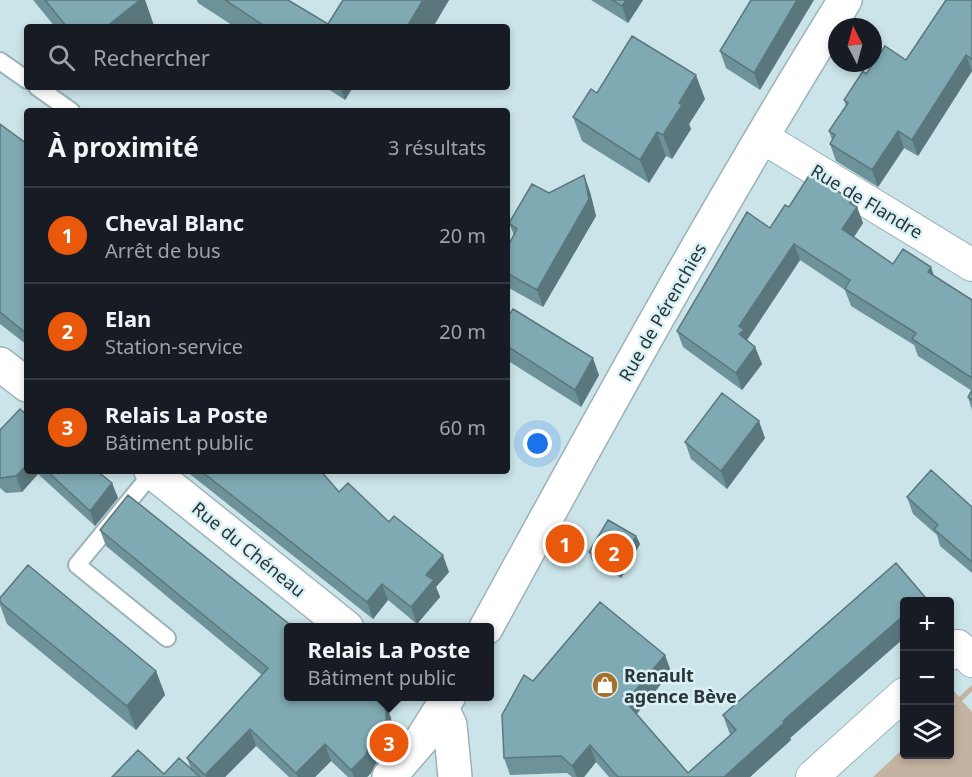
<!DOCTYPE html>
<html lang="fr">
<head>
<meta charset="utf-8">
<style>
	body { margin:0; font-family:"Noto Sans",sans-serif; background:#20242c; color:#f1f3f6 }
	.controls { position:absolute; right:18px; bottom:18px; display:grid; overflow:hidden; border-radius:6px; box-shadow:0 3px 9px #0003 }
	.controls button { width:54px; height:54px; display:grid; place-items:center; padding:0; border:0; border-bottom:2px solid #363941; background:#171b24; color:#f1f3f6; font:30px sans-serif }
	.compass { position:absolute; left:828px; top:18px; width:54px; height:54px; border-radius:50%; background:#171b24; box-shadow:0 3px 9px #0003; rotate:354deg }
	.you { position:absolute; left:538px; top:444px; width:21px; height:21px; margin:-15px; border:4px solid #fff; border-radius:50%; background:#1a73e8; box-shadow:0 0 0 9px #1a73e833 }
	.badge { display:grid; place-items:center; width:39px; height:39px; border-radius:50%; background:#ea580c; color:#fff; font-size:20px; font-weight:700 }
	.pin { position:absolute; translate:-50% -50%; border:3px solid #fff; box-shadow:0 2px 6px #0006 }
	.popup { position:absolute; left:284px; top:623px; width:210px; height:78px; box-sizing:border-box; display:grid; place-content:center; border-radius:6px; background:#171b24; filter:drop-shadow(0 2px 4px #0005); font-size:20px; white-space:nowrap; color:#9ea1a6 }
	.popup b { font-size:22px; color:#f1f3f6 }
	.popup::after { content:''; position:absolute; left:50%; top:100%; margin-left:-12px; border:12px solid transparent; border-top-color:#171b24 }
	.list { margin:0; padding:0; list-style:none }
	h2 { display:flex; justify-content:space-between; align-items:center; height:78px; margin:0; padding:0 24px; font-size:26px }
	h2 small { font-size:20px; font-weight:400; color:#9ea1a6 }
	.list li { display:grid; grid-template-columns:39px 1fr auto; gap:18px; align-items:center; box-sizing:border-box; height:96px; padding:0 24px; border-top:2px solid #363941 }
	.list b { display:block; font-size:22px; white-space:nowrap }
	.list p { margin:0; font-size:20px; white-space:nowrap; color:#9ea1a6 }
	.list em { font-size:20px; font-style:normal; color:#9ea1a6 }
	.icon { flex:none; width:33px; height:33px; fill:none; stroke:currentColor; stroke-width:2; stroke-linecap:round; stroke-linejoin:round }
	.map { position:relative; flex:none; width:972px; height:777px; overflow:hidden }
	.search { position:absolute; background:#171b24; box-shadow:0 3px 9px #0003; left:24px; top:24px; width:486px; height:66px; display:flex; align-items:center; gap:15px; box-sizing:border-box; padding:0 21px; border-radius:6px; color:#9ea1a6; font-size:22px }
	.panel { position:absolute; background:#171b24; box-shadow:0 3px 9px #0003; left:24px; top:108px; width:486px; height:366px; border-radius:6px }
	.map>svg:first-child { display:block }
	.green { fill:#c4b3a0 }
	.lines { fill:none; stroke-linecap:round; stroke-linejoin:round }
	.service-casing { stroke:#9bb3b8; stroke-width:20 }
	.minor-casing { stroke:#9bb3b8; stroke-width:34 }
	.tertiary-casing { stroke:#9bb3b8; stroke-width:36 }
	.secondary-casing { stroke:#9bb3b8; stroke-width:36 }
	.service { stroke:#fff; stroke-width:16 }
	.minor { stroke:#fff; stroke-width:32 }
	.tertiary { stroke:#fff; stroke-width:33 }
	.secondary { stroke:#fff; stroke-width:33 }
	.wall { fill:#6e929a }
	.shaded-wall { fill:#5a777d }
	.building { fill:#80aab3; stroke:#5a777d; stroke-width:1.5 }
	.labels { text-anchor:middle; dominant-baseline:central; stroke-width:5; stroke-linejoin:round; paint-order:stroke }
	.street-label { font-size:18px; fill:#2c3638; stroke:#d8f1f6 }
	.poi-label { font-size:18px; font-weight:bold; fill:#2c3638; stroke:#d8f1f6; text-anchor:start }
</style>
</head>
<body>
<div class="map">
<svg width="972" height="777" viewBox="0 0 972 777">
	<rect width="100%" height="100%" fill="#cbe4e9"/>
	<path class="green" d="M972,685v6l-10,10 10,11v65h-99l31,-29v6h46v-46l5,-5 -5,-7v-10l9,11z"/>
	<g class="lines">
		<g class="service-casing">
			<path id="service" d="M0,61l27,19
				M37,87l34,24
				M153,472l-76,93 90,73"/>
		</g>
		<g class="minor-casing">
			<path id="minor" d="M762,137l210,128
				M950,654l8,-8 14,15
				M812,777l92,-83"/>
		</g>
		<g class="tertiary-casing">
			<path id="tertiary" d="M0,364l27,21
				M151,471l196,157"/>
		</g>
		<g class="secondary-casing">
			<path id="secondary" d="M486,628c116,-212 232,-424 359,-628
				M442,709l8,16 5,52
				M389,777l33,-38 27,-43"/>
		</g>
		<use href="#service" class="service"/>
		<use href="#minor" class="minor"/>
		<use href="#tertiary" class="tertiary"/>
		<use href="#secondary" class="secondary"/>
	</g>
	<path class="wall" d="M33,0h112l9,26 -2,1h-97z
		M197,0h91l40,24 15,-24h106l-16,27h-198l-37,-24z
		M591,0h52l-15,23z
		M751,0l9,90 -34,-22 -6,-17z
		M972,0v71l-54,85 -14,-8 -26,39 -42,-26 -6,-17 2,-4 -3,-9 17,-25 -2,-6 22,-26 40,-14z
		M325,87h28l-8,13z
		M597,93l108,6 -16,25 2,5 -19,30 -6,-3 -17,27 -67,-42 -9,-24z
		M0,124l27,20v201l-27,-21z
		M584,175l6,17 6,24 -53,91 -36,-20v-39l7,-13 -5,-12 40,-30z
		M854,205l3,2 6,16 -9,14 39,27 41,12 38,24v110l-4,-13 4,-6 -54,-35 -4,-11 -63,-39 -6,-16 -45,-30 -53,80 8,7 7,17 -20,26 -59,-43 -6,-16 112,-124z
		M507,318l92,57 -18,32 -74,-47z
		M0,430l27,41h70l15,12 6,15 -23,28 -57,-52 -16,18 -16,1 -6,-5z
		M765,438l-38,51 -36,-30 -6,-17z
		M186,471h135l18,21 50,30 60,50 -13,15 4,10 -23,27 -29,-24 -15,19z
		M907,497l65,10v66l-32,-27 -3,-11 -24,-21z
		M100,530l285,172 6,16 2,26 -18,21 -4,8 -4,4h-19l-17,-16 -16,16h-26l-33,-31 -31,31h-113l52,-3 27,-5 -4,-11 75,-83 -156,-129z
		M636,536l4,8 -19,34 -29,-17 -3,-9z
		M896,563l29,34 2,5h-23v36l-114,100 1,2 -41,37h-141l-13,-15 -12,15h-12l-5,-4 -57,2 -6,-17 -2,-43 22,-40 9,6 67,-79 65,53 6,17 -34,42 51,59 43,-38 -2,-3 -6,-17z
		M0,598l156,73 9,24 -29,35 -129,-106 -7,-19z"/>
	<path class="shaded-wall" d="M140,0h5l9,26 -2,1h-46z
		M423,0h26l-16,27h-26z
		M626,0h17l-15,23 -6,-17z
		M797,0h17l-54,90 -6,-17z
		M966,55l6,16 -54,85 -6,-16z
		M696,75l9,24 -16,25 2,5 -19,30 -9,-24 16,-32z
		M340,87h13l-8,13z
		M898,131l6,17 -26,39 -6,-17z
		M657,132l9,24 -17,27 -9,-23z
		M584,175l6,17 6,24 -53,91 -6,-17z
		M852,200l3,9 2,-2 6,16 -15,23 -6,-17 8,-26z
		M794,244l6,16 -53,80 3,7 -11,-13v-8z
		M931,267l6,17 -9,-12z
		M755,347l7,17 -20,26 -6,-17z
		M593,358l6,17 -18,32 -6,-17z
		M759,421l6,17 -38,51 -6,-18z
		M27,465v6h11v3l-16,18 -6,-16z
		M112,483l6,15 -23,28 -5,-15z
		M636,536l4,8 -19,34 -3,-9z
		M443,555l6,17 -13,15 4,10 -23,27 -6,-17 15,-32z
		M382,584l6,16 -15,19 -6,-17z
		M925,597l2,5h-7z
		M904,615v23l-114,100 1,2 -41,37h-26l59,-56z
		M665,655l6,17 -39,47 -6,-17z
		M156,671l9,24 -29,35 -9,-24z
		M385,702l6,16 2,26 -18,21 -4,8 -4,4h-13l-3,-7z
		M250,729l6,17 -31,31h-19l-1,-2z
		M325,744l6,17 -16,16h-17l-2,-4z
		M590,745l6,17 -12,15h-7l-5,-11z"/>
	<path class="building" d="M45,0h95l-34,27h-39z
		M225,0h63l40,24 15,-24h80l-16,27h-141z
		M612,0h14l-4,6z
		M751,0h46l-43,73 -34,-22z
		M946,0h26v59l-6,-4 -54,85 -14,-9 -26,39 -42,-26 5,-9 -6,-4 19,-28 -4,-3 19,-29 3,3 19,-28 21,14z
		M632,36l64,39 -17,28 3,2 -19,30 -6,-3 -17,28 -67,-43 18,-28 6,4z
		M0,124l27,20v190l-27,-22z
		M810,174l42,26 -2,3 7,4 -15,22 51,35 10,-15 28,18 -3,5 44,28v78l-60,-39 4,-6 -71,-44 5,-9 -56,-36 -55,82 5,4 -5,4 16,13 -19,26 -59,-42 70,-119 23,16 15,-23 4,2z
		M584,175l5,24 -52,91 -30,-17v-25l10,-19 -8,-6 23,-39 17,9z
		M513,309l80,49 -18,32 -68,-44v-28z
		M972,390v10l-4,-3z
		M722,393l37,28 -38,50 -36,-29z
		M20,409l7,6v50l-11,11 -16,2v-48z
		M931,470l41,37v55l-38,-33 4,-4 -31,-28z
		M47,471h50l15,12 -22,28z
		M201,471h120l18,21 9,-9 41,39 5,-6 49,39 -17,20 8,5 -23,27 -29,-23 -15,18z
		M128,495l165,132h-5v69h91l6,6 2,25 -18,21 -4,8 -14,14 -26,-26 -29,29 -46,-44 -45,46 -18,-17 81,-90 -168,-138z
		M608,520l28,16 -18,33 -29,-17z
		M896,563l29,34 -5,5h-16v13l-121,106 1,2 -60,54h-106l-28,-32 -18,21 -11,-10 -57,2 -2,-43 22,-40 9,6 67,-79 65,53 -39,47 62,71 48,-43 -13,-15z
		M28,565l128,106 -29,35 -127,-104v-4z
		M138,750l26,24 15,-16 21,19h-88z"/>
	<defs>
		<g id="shop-disc" transform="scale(1.35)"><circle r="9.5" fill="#a5702a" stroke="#d8f1f6"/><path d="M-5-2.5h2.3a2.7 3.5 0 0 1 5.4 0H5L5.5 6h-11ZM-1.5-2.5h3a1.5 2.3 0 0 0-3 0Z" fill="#fff"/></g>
	</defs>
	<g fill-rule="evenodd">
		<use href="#shop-disc" x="605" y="685"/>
	</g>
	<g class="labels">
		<g class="street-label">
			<text transform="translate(867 201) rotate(31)">Rue de Flandre</text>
			<text transform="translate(662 312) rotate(-60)">Rue de Pérenchies</text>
			<text transform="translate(249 549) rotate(39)">Rue du Chéneau</text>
		</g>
		<g class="poi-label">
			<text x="624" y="675">Renault<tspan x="624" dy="21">agence Bève</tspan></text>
		</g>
	</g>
</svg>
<div class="controls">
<button>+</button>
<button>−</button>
<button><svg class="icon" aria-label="layers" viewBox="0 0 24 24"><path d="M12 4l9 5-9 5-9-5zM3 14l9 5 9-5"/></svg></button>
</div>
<svg class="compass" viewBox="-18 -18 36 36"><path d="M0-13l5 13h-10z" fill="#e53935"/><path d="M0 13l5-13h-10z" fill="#9ea1a6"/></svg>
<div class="you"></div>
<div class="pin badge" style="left:565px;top:544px">1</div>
<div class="pin badge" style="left:614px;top:553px">2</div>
<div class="pin badge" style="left:389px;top:743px">3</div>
<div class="popup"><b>Relais La Poste</b>Bâtiment public</div>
<div class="search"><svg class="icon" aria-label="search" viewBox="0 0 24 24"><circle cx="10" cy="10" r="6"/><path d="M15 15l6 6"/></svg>Rechercher</div>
<section class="panel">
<h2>À proximité<small>3 résultats</small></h2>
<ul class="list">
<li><span class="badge">1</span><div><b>Cheval Blanc</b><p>Arrêt de bus</p></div><em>20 m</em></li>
<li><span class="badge">2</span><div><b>Elan</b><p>Station-service</p></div><em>20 m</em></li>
<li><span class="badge">3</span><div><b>Relais La Poste</b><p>Bâtiment public</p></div><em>60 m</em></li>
</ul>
</section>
</div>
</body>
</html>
